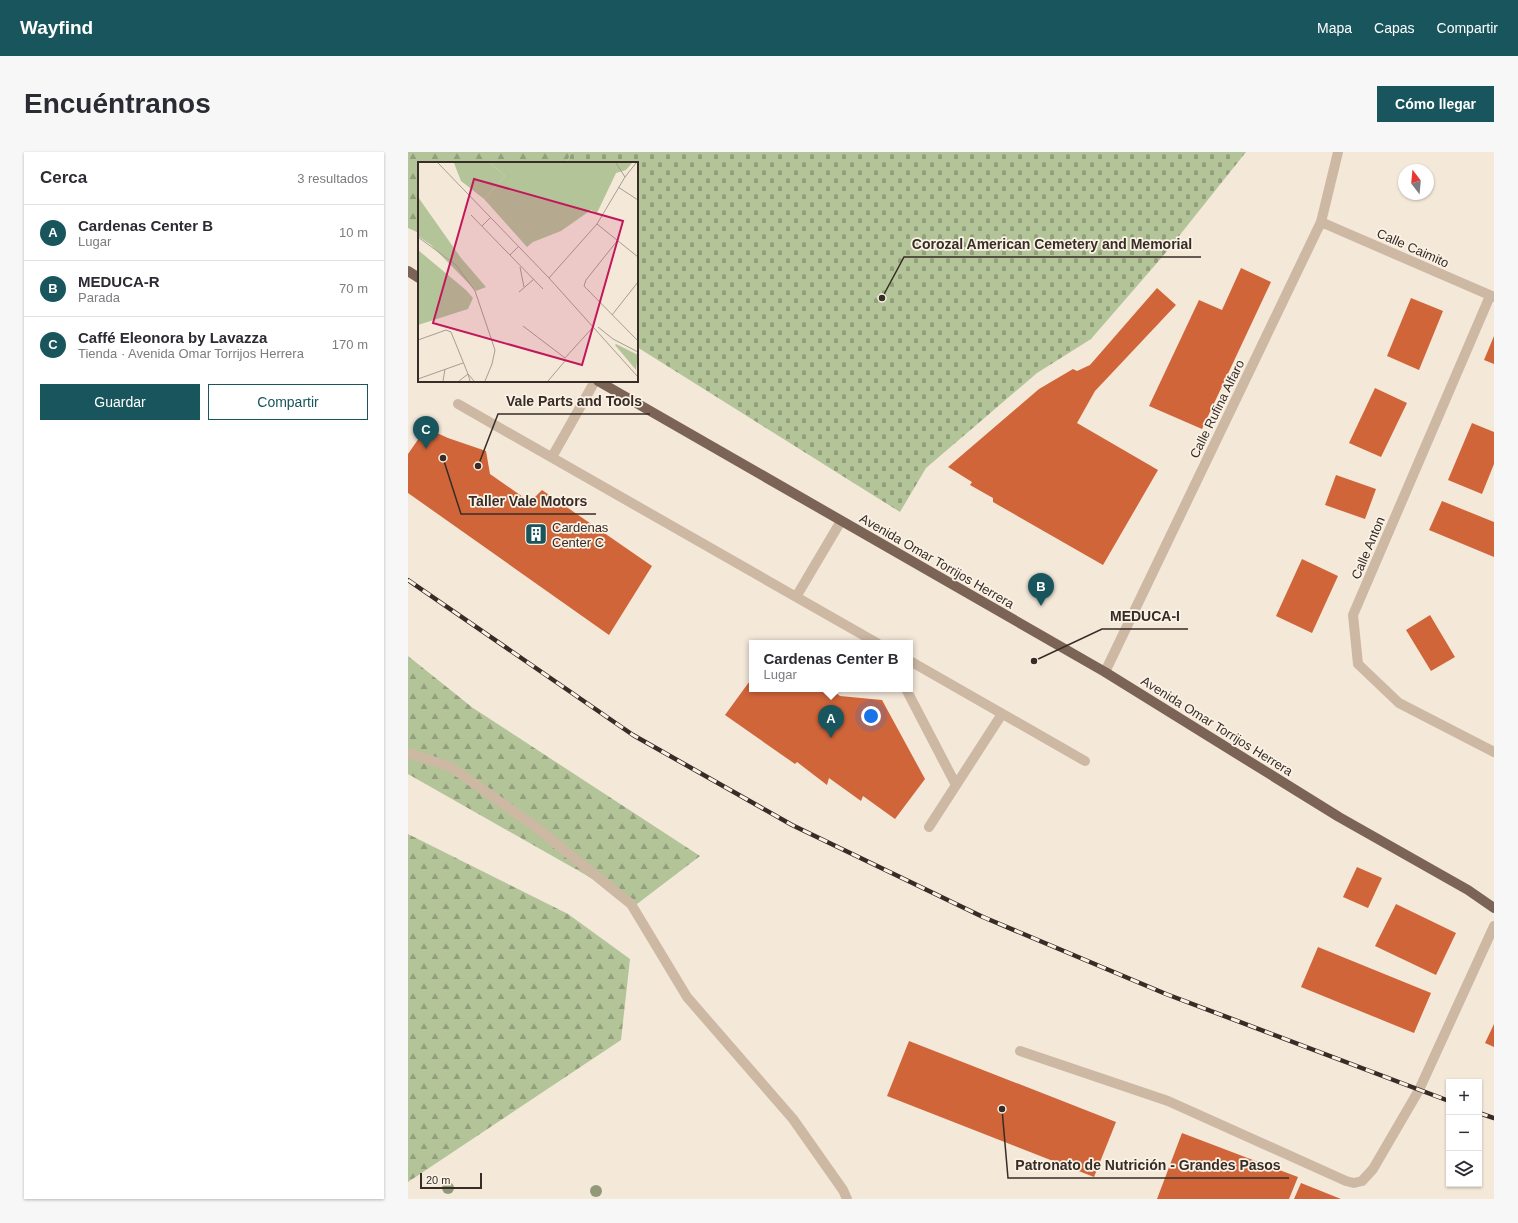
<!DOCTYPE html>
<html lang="es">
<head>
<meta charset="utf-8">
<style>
	body { margin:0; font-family:Arial,sans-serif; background:#f7f7f7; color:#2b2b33 }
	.controls { position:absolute; right:12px; bottom:12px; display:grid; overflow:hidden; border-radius:0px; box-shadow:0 1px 3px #0004 }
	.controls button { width:36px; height:36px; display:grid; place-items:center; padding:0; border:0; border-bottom:1px solid #e1e1e2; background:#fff; color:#2b2b33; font:20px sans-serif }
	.compass { position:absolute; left:990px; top:12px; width:36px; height:36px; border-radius:50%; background:#fff; box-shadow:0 1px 3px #0004; rotate:344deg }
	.scale { position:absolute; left:12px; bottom:10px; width:62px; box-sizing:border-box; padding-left:4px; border:2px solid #372c26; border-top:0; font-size:11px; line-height:14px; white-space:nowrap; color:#372c26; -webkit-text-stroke:3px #fbf2e6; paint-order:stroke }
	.you { position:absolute; left:463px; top:564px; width:14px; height:14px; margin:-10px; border:3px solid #fff; border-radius:50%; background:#1a73e8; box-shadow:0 0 0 6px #1a73e833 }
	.badge { display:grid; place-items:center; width:26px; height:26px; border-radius:50%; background:#18555c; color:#fff; font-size:13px; font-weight:700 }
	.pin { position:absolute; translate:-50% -33px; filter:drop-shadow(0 1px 2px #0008) }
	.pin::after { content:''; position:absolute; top:21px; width:14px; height:12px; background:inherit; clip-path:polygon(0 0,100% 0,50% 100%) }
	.popup { position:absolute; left:341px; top:488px; width:164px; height:52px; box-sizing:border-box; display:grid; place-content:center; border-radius:0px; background:#fff; filter:drop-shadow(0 1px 3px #0005); font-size:13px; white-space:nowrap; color:#7c7c81 }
	.popup b { font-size:15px; color:#2b2b33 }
	.popup::after { content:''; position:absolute; left:50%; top:100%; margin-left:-8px; border:8px solid transparent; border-top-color:#fff }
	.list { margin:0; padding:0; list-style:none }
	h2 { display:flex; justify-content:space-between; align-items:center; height:52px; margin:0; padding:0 16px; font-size:17px }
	h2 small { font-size:13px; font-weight:400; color:#7c7c81 }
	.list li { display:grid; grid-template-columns:26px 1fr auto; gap:12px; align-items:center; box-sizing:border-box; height:56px; padding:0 16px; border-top:1px solid #e1e1e2 }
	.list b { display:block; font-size:15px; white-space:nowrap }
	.list p { margin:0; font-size:13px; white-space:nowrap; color:#7c7c81 }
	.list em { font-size:13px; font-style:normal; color:#7c7c81 }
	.actions { display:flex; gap:8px; padding:12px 16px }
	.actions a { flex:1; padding:9px 0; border:1px solid #18555c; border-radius:0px; text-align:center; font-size:14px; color:#18555c }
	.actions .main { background:#18555c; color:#fff }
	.icon { flex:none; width:22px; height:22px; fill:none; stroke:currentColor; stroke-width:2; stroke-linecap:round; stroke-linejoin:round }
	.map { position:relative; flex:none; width:1086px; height:1047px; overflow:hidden; border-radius:0px }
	header { display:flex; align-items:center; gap:24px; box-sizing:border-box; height:56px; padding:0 20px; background:#18555c; color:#fff }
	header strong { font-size:19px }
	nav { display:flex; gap:22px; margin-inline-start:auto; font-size:14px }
	.intro { display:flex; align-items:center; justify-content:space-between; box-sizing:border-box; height:96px; padding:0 24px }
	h1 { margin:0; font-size:28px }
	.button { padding:10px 18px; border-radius:0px; background:#18555c; color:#fff; font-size:14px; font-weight:700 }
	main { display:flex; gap:24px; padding:0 24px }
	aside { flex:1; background:#fff; border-radius:0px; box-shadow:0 1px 3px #0004 }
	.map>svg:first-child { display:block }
	.forest { fill:url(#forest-firs) }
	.cemetery { fill:url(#cemetery-stones) }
	.building { fill:#d1653a }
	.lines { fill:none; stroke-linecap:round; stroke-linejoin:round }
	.minor { stroke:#cdb8a4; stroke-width:10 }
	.major { stroke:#7b6456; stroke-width:10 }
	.rail-casing { stroke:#372c26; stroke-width:4.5 }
	.rail { stroke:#fbf2e6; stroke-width:3; stroke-dasharray:9; stroke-linecap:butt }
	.tree { fill:#939978 }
	.labels { text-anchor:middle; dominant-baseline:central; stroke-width:3.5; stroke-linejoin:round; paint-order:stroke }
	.street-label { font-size:13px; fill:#372c26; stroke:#fbf2e6 }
	.poi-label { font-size:13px; fill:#372c26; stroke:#fbf2e6; text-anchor:start }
	.inset-road { fill:none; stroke:#a89d91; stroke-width:1 }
	.view { fill:#c2185b; fill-opacity:0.15; stroke:#c2185b; stroke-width:2 }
	.inset-edge { fill:none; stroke:#372c26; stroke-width:2 }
	.leader { fill:none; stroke:#372c26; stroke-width:1.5 }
	.callout-dot { fill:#372c26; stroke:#fbf2e6; stroke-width:1.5 }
	.callout-label { font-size:14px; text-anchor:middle; font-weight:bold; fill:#372c26; stroke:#fbf2e6; stroke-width:3.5; stroke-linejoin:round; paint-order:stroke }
</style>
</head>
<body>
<header>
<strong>Wayfind</strong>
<nav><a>Mapa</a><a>Capas</a><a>Compartir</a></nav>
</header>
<div class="intro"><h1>Encuéntranos</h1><a class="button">Cómo llegar</a></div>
<main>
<aside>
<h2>Cerca<small>3 resultados</small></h2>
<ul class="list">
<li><span class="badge">A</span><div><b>Cardenas Center B</b><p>Lugar</p></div><em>10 m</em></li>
<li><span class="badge">B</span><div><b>MEDUCA-R</b><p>Parada</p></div><em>70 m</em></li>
<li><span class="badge">C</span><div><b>Caffé Eleonora by Lavazza</b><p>Tienda · Avenida Omar Torrijos Herrera</p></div><em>170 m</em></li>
</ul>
<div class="actions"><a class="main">Guardar</a><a>Compartir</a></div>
</aside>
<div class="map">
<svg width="1086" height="1047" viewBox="0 0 1086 1047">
	<defs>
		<pattern id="forest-firs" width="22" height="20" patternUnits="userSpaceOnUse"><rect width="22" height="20" fill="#b3c498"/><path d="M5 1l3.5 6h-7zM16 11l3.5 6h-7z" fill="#929f7c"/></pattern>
		<pattern id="cemetery-stones" width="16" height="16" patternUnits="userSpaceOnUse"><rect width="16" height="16" fill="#b3c498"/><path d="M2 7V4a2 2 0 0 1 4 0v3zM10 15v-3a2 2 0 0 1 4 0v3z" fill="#929f7c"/></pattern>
	</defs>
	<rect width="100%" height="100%" fill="#f4e8d9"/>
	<path class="forest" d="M0,0h164l-6,11h-147v70l-11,-5z
		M0,504l65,52 227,148 -63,48 -229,-130z
		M0,682l160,80 62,45 -9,81 -213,142z"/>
	<path class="cemetery" d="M164,0h674l-83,104 -72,83 -54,34 -111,95 -26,44 -263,-165v-184h-71z"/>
	<path class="building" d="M833,116l30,14 -69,147 -53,-23 50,-106 23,10z
		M749,136l19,17 -81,86 -18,32 81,47 -55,95 -110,-63v-4l-23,-13 2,-3 -24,-15 91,-78 34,-20 4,2 13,-6z
		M1003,146l32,13 -24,59 -32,-14z
		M1086,184v28l-10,-4z
		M967,236l32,15 -26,54 -32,-14z
		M1064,271l22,9v32l-12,30 -34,-14z
		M18,276l22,10 38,13 4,23 40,28 12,-12 110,76 -43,69 -201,-142v-39z
		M928,323l40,14 -11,30 -40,-14z
		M1034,349l52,21v35l-65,-27z
		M894,407l36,17 -26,57 -36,-17z
		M1022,463l25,42 -24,14 -25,-41z
		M344,526v11h79l9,7 42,4 43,79 -30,40 -32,-23 -2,5 -32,-23 -2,7 -30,-23 -2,2 -70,-49z
		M949,715l25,11 -14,30 -25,-11z
		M988,752l60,29 -20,42 -61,-29z
		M910,795l113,46 -17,40 -113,-46z
		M1086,872v23l-9,-4z
		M501,889l207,81 -22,55 -207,-81z
		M774,981l116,44 -9,22h-132z
		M893,1031l40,16h-47z"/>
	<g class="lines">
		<path class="minor" d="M913,70l173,75
			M1082,144l-137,319 5,49 41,39 95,49
			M50,252l419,239
			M144,305l43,-76
			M388,445l45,-76
			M502,509l175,100
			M697,520l216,-450 17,-70
			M498,537l50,96
			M0,601l43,14 86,61 94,76 56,93 106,122 50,71 4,9
			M521,675l73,-113
			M612,899l148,50 178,80 8,2 8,-2 11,-12 46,-79 75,-164"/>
		<path class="major" d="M0,119l11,7
			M190,229l507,291 234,145 129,73 26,18"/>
		<g class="rail-casing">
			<path id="rail" d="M0,428l225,155 159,90 191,92 183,77 283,107
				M1071,961l15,5"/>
		</g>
		<use href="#rail" class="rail"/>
	</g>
	<g class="tree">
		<circle cx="40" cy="1036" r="6"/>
		<circle cx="188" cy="1039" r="6"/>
	</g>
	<defs>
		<g id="building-square" transform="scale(1.15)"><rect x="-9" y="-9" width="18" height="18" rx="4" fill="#18555c" stroke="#fbf2e6"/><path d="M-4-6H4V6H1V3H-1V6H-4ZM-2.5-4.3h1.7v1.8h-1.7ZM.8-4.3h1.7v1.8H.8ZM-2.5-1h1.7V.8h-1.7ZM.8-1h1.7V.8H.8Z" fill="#fff"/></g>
	</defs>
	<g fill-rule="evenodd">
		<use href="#building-square" x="128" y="382"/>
	</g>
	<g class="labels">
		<g class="street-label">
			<text transform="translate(1005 96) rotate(24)">Calle Caimito</text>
			<text transform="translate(809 257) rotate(-64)">Calle Rufina Alfaro</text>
			<text transform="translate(960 396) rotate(-67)">Calle Anton</text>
			<text transform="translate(529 409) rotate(30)">Avenida Omar Torrijos Herrera</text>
			<text transform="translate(809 574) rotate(32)">Avenida Omar Torrijos Herrera</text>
		</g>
		<g class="poi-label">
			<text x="144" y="375">Cardenas<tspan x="144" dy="15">Center C</tspan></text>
		</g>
	</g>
	<g transform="translate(10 10)">
		<rect width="220" height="220" fill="#f4e8d9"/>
		<path d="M36,1h36l15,13 -21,23 -23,-18zM0,35l43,61 25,29 -10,4 -45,-46 -13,-9zM0,88l48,40 7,8 -5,11 -50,16zM198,182l22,11 -2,15 -21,-25z" fill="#b3c498"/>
		<path d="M72,1h142l-6,7 -10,3 -19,40 -6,-3 -30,21 -28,11 -6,5 -43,-48 21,-23z" fill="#b3c498"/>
		<path class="inset-road" d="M20,1l111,115 89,99M198,1l9,14M200,25l20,13M53,53l72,74M179,62l41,33M64,64l9,-9M0,75l38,28 19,26 20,59 -3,14 -7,17M199,79l-31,39 -2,6 54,55M92,93l9,-9M102,105l4,20M131,116l48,-54 28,-47 11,-14M101,130l15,-13M194,153l26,-33M105,164l42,32 29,-32M180,165l15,12 25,13M0,178l28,-10 5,2 17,42 6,7M0,217l45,-16M25,219l2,-12M41,219l9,-7 2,7M130,219l17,-20"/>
		<path class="view" d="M56,17l149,42 -41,144 -149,-42z"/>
		<rect width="220" height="220" class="inset-edge"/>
	</g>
	<path class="leader" d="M474 146L496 105H793M70 314L90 262H242M35 306L53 362H188M626 509L694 477H780M594 957L600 1026H881"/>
	<g class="callout-dot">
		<circle cx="474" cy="146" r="4"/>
		<circle cx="70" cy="314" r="4"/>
		<circle cx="35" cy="306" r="4"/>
		<circle cx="626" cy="509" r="4"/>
		<circle cx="594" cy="957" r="4"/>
	</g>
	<g class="callout-label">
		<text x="644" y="97">Corozal American Cemetery and Memorial</text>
		<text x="166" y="254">Vale Parts and Tools</text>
		<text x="120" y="354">Taller Vale Motors</text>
		<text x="737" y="469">MEDUCA-I</text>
		<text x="740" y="1018">Patronato de Nutrición - Grandes Pasos</text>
	</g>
</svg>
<div class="controls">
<button>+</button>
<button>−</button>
<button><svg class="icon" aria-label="layers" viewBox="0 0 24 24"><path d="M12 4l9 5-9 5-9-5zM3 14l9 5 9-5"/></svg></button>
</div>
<svg class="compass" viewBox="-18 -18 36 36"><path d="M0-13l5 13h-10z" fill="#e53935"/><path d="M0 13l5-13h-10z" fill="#7c7c81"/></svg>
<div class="scale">20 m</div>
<div class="you"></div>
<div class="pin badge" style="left:423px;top:586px">A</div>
<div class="popup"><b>Cardenas Center B</b>Lugar</div>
<div class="pin badge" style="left:633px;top:454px">B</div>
<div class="pin badge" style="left:18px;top:297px">C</div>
</div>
</main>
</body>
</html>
